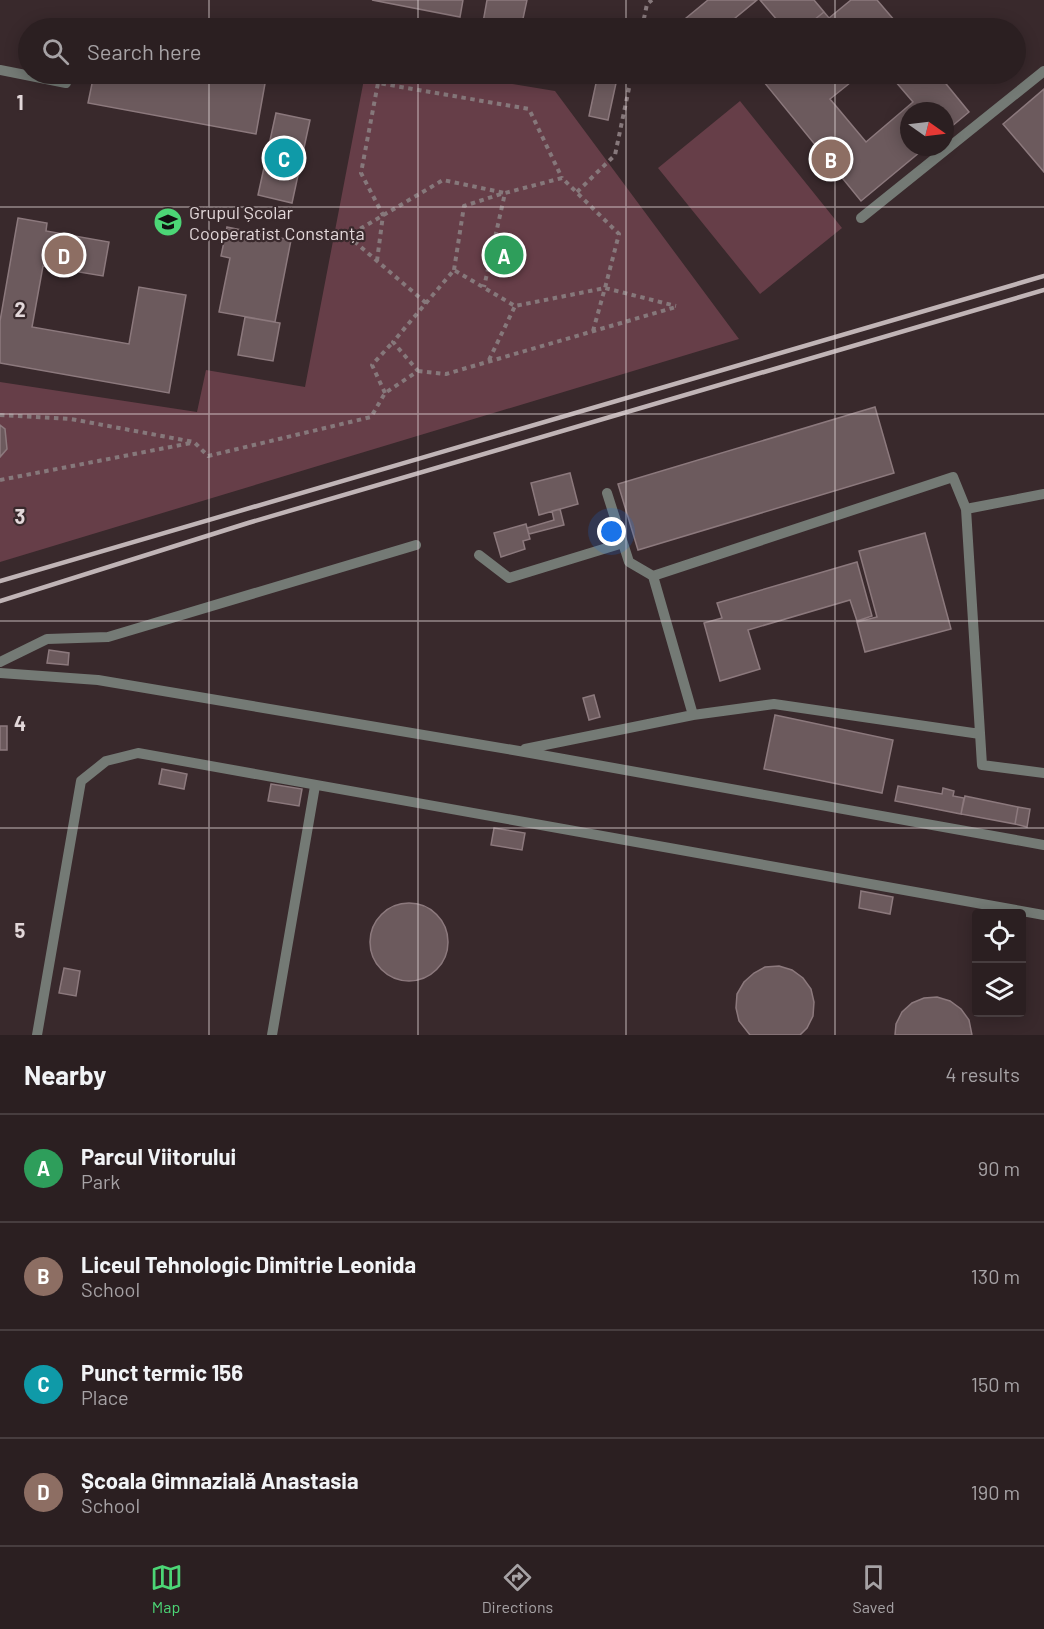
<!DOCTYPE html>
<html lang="en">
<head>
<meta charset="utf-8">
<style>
	body { margin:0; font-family:Barlow,sans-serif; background:#33272a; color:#f1f3f6 }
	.controls { position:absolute; right:18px; bottom:18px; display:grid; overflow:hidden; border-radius:6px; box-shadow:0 3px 15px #0003 }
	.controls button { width:54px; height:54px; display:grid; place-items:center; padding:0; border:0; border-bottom:2px solid #473d3f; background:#2b1f21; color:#f1f3f6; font:30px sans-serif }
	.compass { position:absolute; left:900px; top:102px; width:54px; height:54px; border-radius:50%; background:#2b1f21; box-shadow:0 3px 15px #0003; rotate:104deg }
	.you { position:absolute; left:612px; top:532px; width:21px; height:21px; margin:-15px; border:4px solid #fff; border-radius:50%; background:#1a73e8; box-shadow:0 0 0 9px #1a73e833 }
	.badge { display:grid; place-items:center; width:39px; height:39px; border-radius:50%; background:#4cd676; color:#fff; font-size:20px; font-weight:700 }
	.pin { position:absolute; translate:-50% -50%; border:3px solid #fff; box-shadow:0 2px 6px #0006 }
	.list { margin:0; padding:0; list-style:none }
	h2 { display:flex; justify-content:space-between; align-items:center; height:78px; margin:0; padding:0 24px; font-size:26px }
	h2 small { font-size:20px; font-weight:400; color:#a6a2a5 }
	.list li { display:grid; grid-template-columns:39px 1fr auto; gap:18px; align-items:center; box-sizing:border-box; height:108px; padding:0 24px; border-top:2px solid #473d3f }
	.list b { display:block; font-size:22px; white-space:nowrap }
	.list p { margin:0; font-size:20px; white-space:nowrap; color:#a6a2a5 }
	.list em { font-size:20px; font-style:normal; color:#a6a2a5 }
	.icon { flex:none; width:33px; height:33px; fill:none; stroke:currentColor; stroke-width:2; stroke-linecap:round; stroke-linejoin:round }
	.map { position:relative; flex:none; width:1044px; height:1035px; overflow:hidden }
	.search { position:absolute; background:#2b1f21; box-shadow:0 3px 15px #0003; left:18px; right:18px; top:18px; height:66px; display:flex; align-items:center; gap:15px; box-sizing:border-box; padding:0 21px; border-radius:33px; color:#a6a2a5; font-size:22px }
	.sheet { height:510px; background:#2b1f21 }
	nav { display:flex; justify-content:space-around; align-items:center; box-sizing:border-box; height:84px; border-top:2px solid #473d3f; background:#2b1f21; font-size:16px; color:#a6a2a5 }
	nav a { display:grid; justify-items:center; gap:3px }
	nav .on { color:#4cd676 }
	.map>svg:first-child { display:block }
	.green { fill:#663e48 }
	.building { fill:#6c5a5d; stroke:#8c797d; stroke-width:1.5 }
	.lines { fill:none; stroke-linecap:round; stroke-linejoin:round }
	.path { stroke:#86787b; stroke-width:4; stroke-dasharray:4.5 4.5; stroke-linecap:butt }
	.lane { stroke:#747a75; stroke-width:10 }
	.rail { stroke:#c0b4b6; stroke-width:4.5 }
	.grid { fill:none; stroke:#e2d7d9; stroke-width:1.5; stroke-opacity:0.55 }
	.labels { text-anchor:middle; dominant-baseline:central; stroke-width:4.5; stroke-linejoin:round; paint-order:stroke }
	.poi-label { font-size:18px; fill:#e2d7d9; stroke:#39292c; text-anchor:start }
	.grid-label { font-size:20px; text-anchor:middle; font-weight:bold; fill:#e2d7d9; stroke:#39292c; stroke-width:4.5; stroke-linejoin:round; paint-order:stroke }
</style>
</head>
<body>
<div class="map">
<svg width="1044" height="1035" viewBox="0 0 1044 1035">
	<rect width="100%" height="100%" fill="#39292c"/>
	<path class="green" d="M365,74h86l104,17 184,248 -739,223v-180l197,30 9,-42 99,17z
		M740,101l102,127 -82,66 -102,-126z"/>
	<path class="building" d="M372,0h91l-3,17z
		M487,0h40l-6,28h-39z
		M708,0h49l-34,28h-49z
		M708,0h49l-34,28h-49z
		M760,0h54l15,18 22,-18h26l24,28h-117z
		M760,0h54l10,12 -20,16h-20z
		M851,0h26l24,28h-97l20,-16 5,6z
		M94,74h146l26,4 -10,56 -168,-31z
		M598,74h20l-10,46 -19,-4z
		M762,74h99l-31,25 36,43 47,-40 -24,-28h49l31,38 -24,20v-21h-36v36h17l-65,54 -102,-125z
		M762,74h99l-31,25 36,43 47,-40 -24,-28h49l31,38 -24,20v-21h-36v36h17l-65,54 -102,-125z
		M1044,89v83l-41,-48z
		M276,113l34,7 -18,83 -34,-8z
		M18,218l29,5 -1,8 63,11 -6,34 -60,-10 -11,61 97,17 10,-57 47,8 -17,98 -169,-30v-42z
		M227,227l64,13 -16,82 -56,-10 11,-54 -9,-2z
		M245,317l35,6 -7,38 -35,-6z
		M875,407l19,66 -256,77 -20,-66z
		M0,425l5,4 2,20 -7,8z
		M570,473l8,31 -39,11 -8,-32z
		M560,509l4,16 -35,9 -2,-6 27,-8 -2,-9z
		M526,524l4,15 -7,2 2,8 -24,8 -7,-24z
		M925,533l26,96 -86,23 -8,-30 20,-5 -18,-66z
		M857,562l15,54 -15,5 -7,-21 -102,30 12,39 -40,12 -16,-58 18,-5 -5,-15z
		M49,650l20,3 -1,12 -21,-2z
		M594,695l6,22 -11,3 -6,-22z
		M775,715l118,25 -11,53 -118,-24z
		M0,726h7v24h-7z
		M162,769l25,5 -3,15 -25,-5z
		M271,784l31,5 -3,17 -31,-5z
		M898,786l44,8 1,-6 11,3 -1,5 11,2 -3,16 -66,-13z
		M965,796l53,11 -3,17 -54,-10z
		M1018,807l12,2 -3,18 -12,-3z
		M494,828l31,5 -3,17 -31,-5z
		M861,891l32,6 -3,17 -31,-6z
		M370 942a39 39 0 1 1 78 0a39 39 0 1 1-78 0Z
		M779,966l13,4 11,8 8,11 3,13 -1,14 -6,12 -7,7h-50l-11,-14 -3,-13 1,-14 7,-12 10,-9 11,-6z
		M64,968l16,3 -4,25 -17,-3z
		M937,997l13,4 11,8 8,11 3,15h-77l1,-11 6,-12 10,-9 12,-5z"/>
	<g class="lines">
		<path class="path" d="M642,28l5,-24 5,-4
			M577,192l38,-37 17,-81
			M377,261l6,-46 -22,-42 17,-90 151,26 33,69
			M454,270l10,-64 40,-13
			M426,303l-78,-67 95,-56 62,13
			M593,331l12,-43 71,18
			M489,360l26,-54
			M418,371l28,3 230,-67
			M385,393l-13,-28 21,-23
			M0,415l71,4 123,23 14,14 163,-39 14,-24 33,-22 -25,-29 61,-72 61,36 90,-18 14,-54 -57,-56 -57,15 -21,94
			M0,480l191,-37"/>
		<path class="lane" d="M0,70l66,13
			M861,218l183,-147
			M607,493l22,69 24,14
			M966,509l16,256 62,8
			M479,555l30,23 114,-35
			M0,662l47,-23 61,-2 308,-92
			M0,673l98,7 421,71 525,94
			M693,715l81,-11 206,30
			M525,749l168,-34 -40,-139 300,-99 13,32 78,-15
			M37,1035l44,-254 25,-20 32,-8 906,162
			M272,1035l43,-249"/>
		<path class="rail" d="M0,581l1044,-305
			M0,601l248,-78 796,-233"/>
	</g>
	<path class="grid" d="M209,0v28M418,0v28M626,0v28M835,0v28M209,74v961M418,74v961M626,74v961M835,74v961M0,207h1044M0,414h1044M0,621h1044M0,828h1044"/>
	<defs>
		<g id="school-disc" transform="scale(1.5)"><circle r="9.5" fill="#4cd676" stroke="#39292c"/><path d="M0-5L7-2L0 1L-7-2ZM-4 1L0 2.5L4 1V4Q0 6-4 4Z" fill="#111"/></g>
	</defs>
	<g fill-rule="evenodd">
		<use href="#school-disc" x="168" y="222"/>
	</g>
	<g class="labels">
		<g class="poi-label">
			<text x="189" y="212">Grupul Școlar<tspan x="189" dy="21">Cooperatist Constanța</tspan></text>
		</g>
	</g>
	<g class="grid-label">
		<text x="20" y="110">1</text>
		<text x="20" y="317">2</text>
		<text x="20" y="524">3</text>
		<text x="20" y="731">4</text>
		<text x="20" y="938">5</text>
	</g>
</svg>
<div class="controls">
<button><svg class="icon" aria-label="locate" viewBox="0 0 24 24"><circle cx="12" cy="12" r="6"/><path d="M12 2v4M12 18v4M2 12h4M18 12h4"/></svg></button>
<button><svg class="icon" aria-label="layers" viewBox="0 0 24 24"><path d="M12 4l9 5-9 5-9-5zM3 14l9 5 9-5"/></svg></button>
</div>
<svg class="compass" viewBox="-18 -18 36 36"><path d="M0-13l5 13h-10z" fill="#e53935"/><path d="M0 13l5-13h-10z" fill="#a6a2a5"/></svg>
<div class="you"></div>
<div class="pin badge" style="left:504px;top:255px;background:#2e9e5b">A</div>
<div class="pin badge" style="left:831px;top:159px;background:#8d6e63">B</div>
<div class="pin badge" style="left:284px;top:158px;background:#0f9aa8">C</div>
<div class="pin badge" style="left:64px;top:255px;background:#8d6e63">D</div>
<div class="search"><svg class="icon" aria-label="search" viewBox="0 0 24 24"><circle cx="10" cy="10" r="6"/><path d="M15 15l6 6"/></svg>Search here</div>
</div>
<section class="sheet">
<h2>Nearby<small>4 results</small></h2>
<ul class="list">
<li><span class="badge" style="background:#2e9e5b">A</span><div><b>Parcul Viitorului</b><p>Park</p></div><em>90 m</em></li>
<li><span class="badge" style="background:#8d6e63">B</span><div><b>Liceul Tehnologic Dimitrie Leonida</b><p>School</p></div><em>130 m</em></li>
<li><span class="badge" style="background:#0f9aa8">C</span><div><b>Punct termic 156</b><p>Place</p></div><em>150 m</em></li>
<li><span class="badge" style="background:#8d6e63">D</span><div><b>Școala Gimnazială Anastasia</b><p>School</p></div><em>190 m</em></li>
</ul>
</section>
<nav>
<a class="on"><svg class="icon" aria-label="map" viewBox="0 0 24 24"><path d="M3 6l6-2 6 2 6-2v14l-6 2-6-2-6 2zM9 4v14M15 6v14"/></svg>Map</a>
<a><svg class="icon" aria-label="directions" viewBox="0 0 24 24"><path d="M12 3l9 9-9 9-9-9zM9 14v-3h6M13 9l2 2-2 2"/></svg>Directions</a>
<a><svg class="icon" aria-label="saved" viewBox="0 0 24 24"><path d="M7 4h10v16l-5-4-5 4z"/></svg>Saved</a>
</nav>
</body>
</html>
